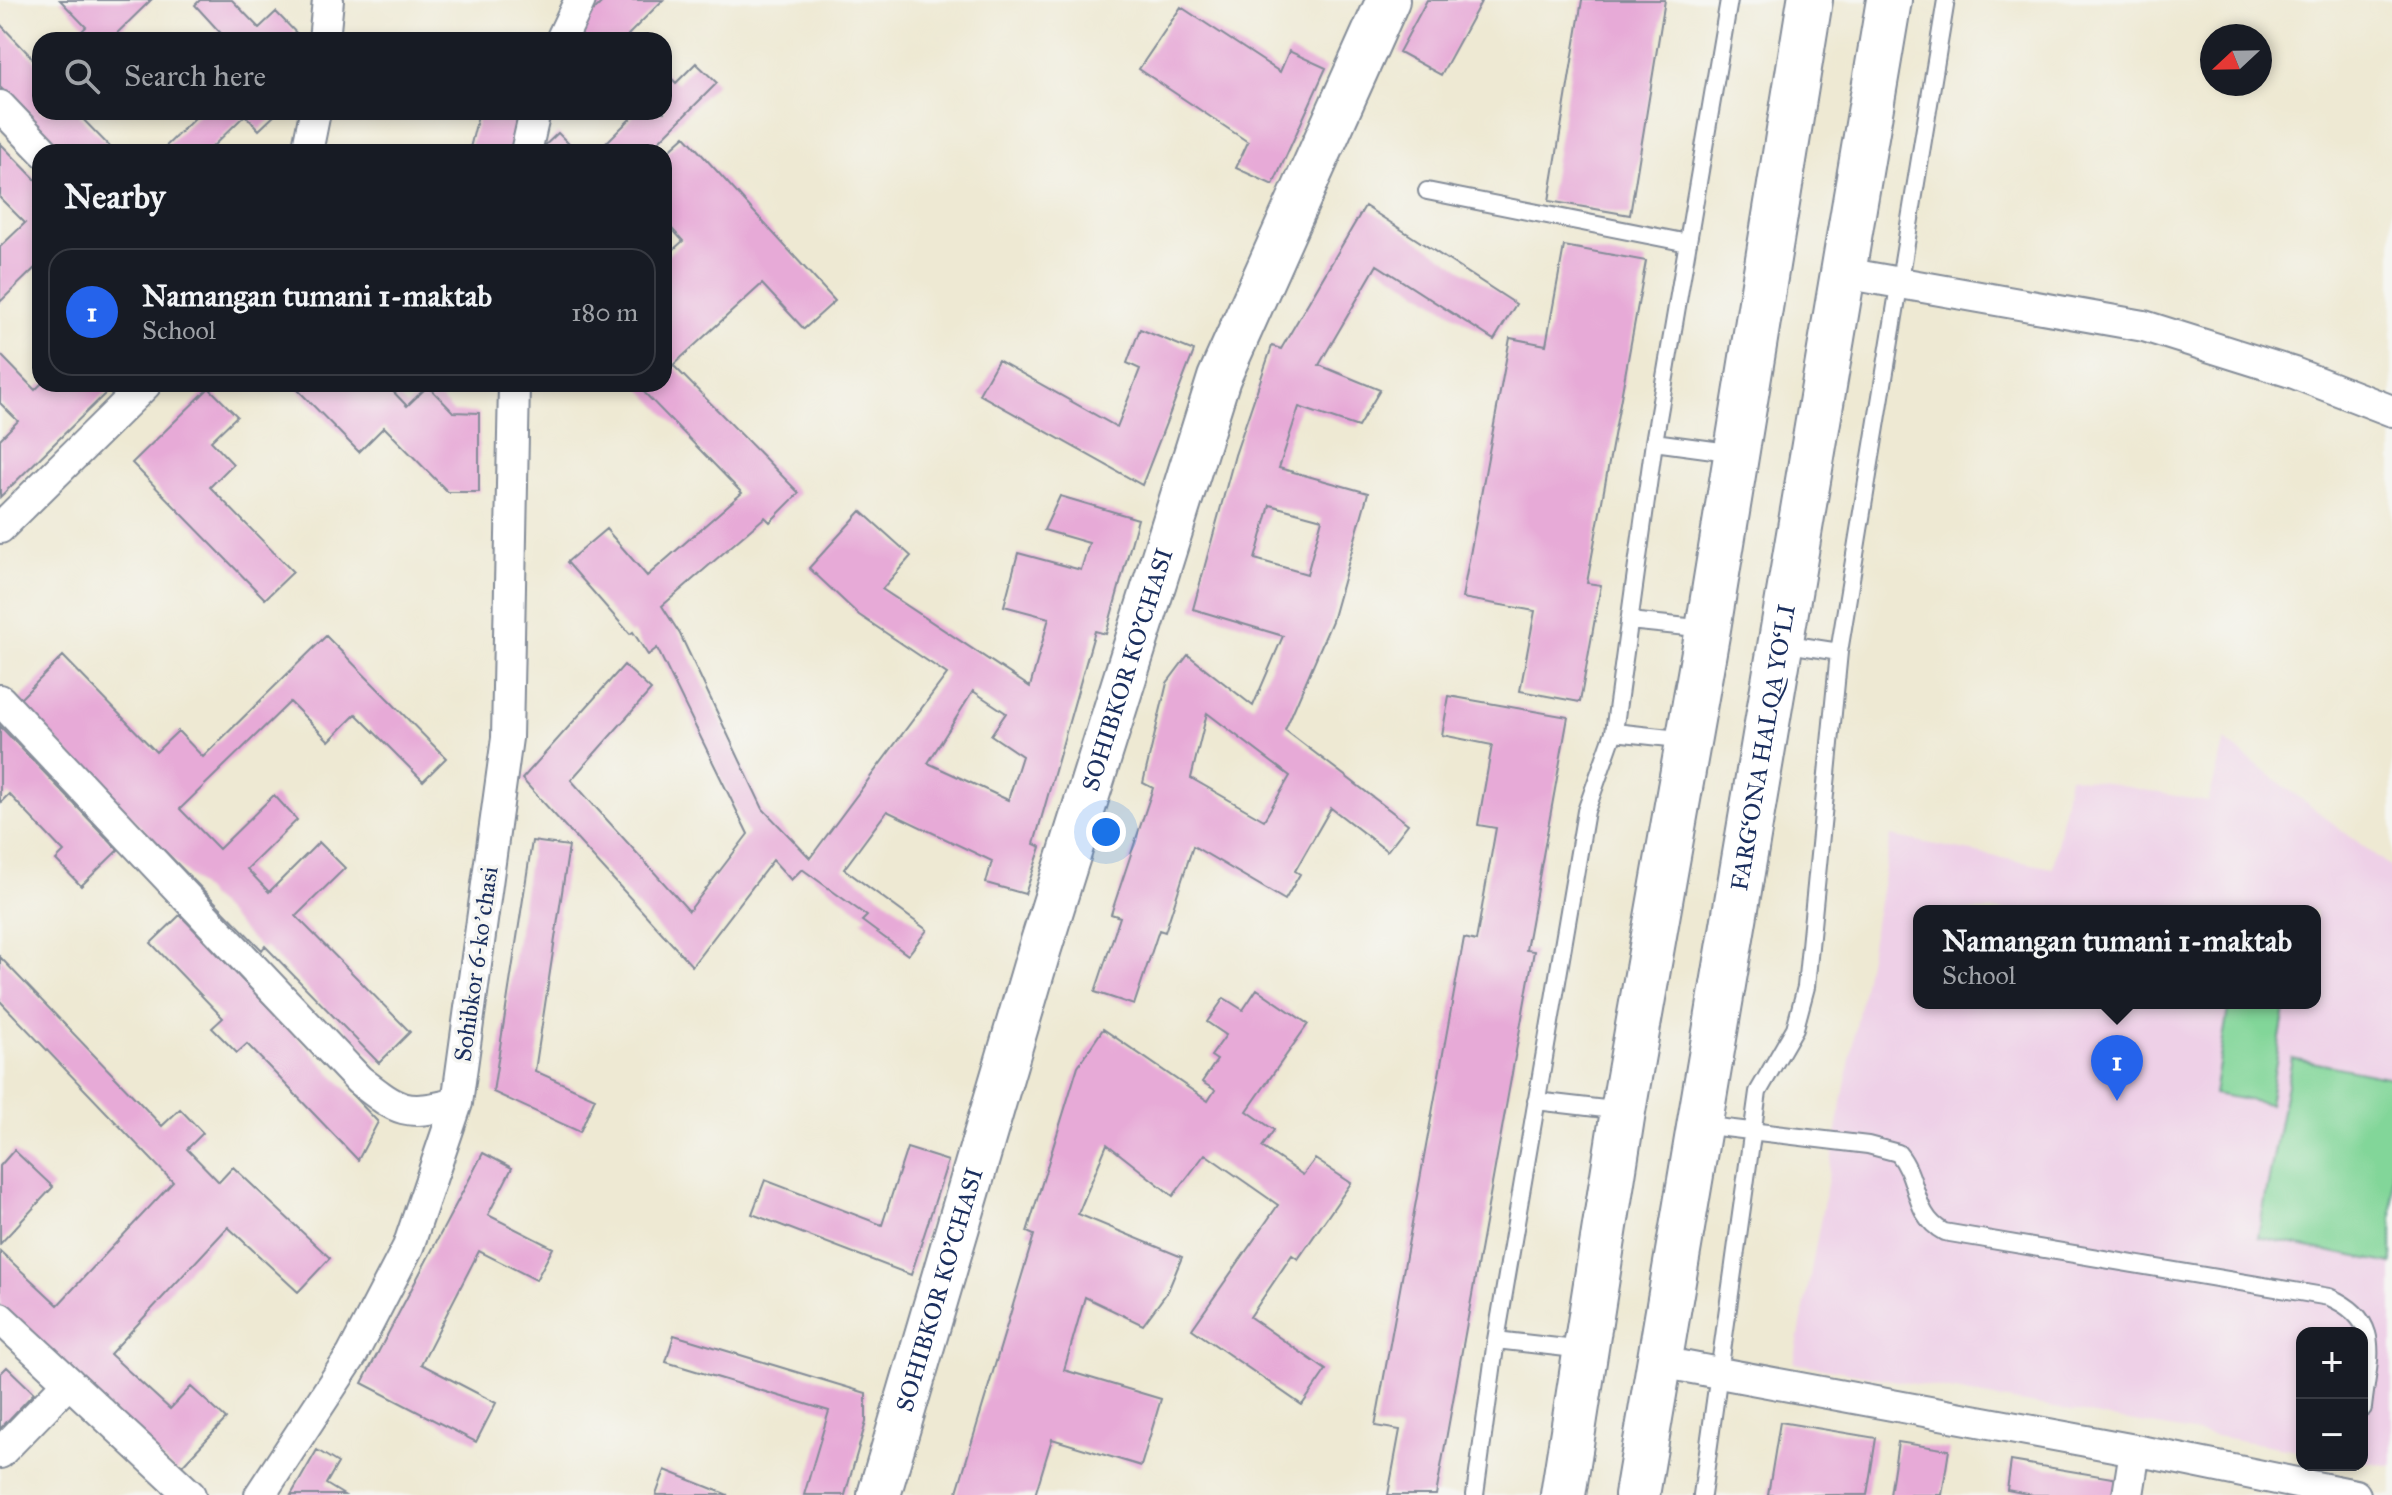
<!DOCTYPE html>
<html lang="en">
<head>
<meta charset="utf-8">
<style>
	body { margin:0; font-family:"IM FELL Great Primer",serif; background:#20242c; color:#f1f3f6 }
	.controls { position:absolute; right:24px; bottom:24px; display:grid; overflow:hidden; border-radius:16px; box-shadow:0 4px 12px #0003 }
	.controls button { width:72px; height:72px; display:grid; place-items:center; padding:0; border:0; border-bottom:2px solid #363941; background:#171b24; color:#f1f3f6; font:40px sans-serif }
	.compass { position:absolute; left:2200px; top:24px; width:72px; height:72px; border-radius:50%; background:#171b24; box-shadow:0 4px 12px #0003; rotate:248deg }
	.you { position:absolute; left:1106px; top:832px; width:28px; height:28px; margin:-20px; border:6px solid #fff; border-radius:50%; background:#1a73e8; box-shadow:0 0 0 12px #1a73e833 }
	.badge { display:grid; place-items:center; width:52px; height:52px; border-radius:50%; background:#2563eb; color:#fff; font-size:26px; font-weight:700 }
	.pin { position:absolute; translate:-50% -66px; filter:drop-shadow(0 2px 4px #0008) }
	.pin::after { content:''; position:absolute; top:42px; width:28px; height:24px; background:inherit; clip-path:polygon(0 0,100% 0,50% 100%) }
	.popup { position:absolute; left:1913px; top:905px; width:408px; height:104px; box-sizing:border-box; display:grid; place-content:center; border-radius:16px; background:#171b24; filter:drop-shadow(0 2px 6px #0005); font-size:26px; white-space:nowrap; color:#9ea1a6 }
	.popup b { font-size:30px; color:#f1f3f6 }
	.popup::after { content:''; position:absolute; left:50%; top:100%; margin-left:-16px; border:16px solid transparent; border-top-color:#171b24 }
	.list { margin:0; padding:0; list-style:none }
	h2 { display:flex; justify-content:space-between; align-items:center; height:104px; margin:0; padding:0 32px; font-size:34px }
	h2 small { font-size:26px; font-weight:400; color:#9ea1a6 }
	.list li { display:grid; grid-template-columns:52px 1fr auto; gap:24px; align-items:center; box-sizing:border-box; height:128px; margin:0 16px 16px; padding:0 16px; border:2px solid #363941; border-radius:24px }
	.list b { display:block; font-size:30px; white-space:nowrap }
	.list p { margin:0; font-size:26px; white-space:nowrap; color:#9ea1a6 }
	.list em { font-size:26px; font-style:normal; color:#9ea1a6 }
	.icon { flex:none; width:44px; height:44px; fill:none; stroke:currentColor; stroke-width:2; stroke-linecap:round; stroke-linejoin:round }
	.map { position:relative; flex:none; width:2392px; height:1495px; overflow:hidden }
	.search { position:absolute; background:#171b24; box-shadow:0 4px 12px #0003; left:32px; top:32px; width:640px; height:88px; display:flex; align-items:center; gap:20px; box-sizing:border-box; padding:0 28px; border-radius:24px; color:#9ea1a6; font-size:30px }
	.panel { position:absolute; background:#171b24; box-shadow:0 4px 12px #0003; left:32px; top:144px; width:640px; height:248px; border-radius:24px }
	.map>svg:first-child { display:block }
	.built { fill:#eed0e7; fill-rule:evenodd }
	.green { fill:#82d699; stroke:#4e827c; stroke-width:2 }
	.building { fill:#e7aad7; fill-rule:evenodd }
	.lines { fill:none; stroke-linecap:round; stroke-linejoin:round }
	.lane-casing { stroke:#848c98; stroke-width:20 }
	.street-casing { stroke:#848c98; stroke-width:34 }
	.secondary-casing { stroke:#848c98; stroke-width:46 }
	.highway-casing { stroke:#848c98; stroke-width:48 }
	.lane { stroke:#fff; stroke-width:16 }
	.street { stroke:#fff; stroke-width:30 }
	.secondary { stroke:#fff; stroke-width:42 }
	.highway { stroke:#fff; stroke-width:44 }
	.labels { text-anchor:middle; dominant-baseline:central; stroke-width:7; stroke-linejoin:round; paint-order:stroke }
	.street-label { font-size:24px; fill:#1b2f5e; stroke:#f6f6f2 }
</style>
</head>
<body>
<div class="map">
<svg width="2392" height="1495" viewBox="0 0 2392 1495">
	<rect width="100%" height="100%" fill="#f6f6f2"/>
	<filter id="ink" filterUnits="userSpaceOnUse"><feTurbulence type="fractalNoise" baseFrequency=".0125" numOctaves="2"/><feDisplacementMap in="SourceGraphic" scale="16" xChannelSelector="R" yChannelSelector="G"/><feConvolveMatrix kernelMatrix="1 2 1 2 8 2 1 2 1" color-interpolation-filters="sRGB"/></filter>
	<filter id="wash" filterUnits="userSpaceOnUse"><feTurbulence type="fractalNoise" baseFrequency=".006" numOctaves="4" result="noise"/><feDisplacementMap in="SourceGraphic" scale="32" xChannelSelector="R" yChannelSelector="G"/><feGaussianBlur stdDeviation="1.8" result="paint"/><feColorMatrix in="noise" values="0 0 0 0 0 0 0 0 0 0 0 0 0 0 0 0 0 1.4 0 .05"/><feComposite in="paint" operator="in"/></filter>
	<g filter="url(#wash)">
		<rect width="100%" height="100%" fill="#eee9d3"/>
		<path class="built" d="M2225,741l167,127v598l-30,-5v-128h-60v118l-508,-88 97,-527 162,32 16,-92 139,26zM1919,911h396v92h-396z"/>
		<path class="green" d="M2229,1003h57l-17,101 -55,-10z
			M2292,1058l100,20v186l-134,-27z"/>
		<g id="blocks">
			<path class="building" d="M60,0h91l-41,40h-37l13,-13z
				M200,0h32l27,28 17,-16 27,28h-76l-32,-35z
				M604,0h59l-35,35 5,5h-52l-8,-8z
				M1427,0h55l-41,75 -42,-23z
				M1582,0h83l-35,215 -81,-14z
				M1181,7l99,65 9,-21 37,17 -53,117 -37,-17 12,-26 -109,-73z
				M0,24l40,42v46h36l39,40h-52l-63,-65z
				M696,63l21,20 -69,69h-51l40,-40h27v-41l12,12z
				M201,112h77l-19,18 -14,-15 -38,37h-47z
				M479,112h43l-10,40h-43z
				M558,133l19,19h-39z
				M685,136l150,165 -31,28 -42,-45 -89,81 126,128 -29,29 -5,-5 -103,89 18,28 83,175 47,49 137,-184 -88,-59 -50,-47 52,-57 50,45 -29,33 148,98 19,-69 -45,-12 14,-53 63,17 8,-27 -45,-13 16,-34 78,23 -32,115 -11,-3 -61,213 7,3 -16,47 -39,-11 6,-22 -105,-50 -43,58 83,61 -19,25 -46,-34 5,-5 -65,-47 -11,11 -18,-20 -81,106 -170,-187 102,-114 27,25 -80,90 118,131 59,-77 -91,-186 -9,7 -15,-23 -3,2 -63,-72 39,-33 41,47 95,-83 -106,-109h28v-126l19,-17 -19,-21v-65zM973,691l33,22 -15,22 31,21 -14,44 -80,-37z
				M0,143l40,41v79l-40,39v-55l25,-24 -25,-25z
				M1365,206l151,98 -22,36 -117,-75 -58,100 61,25 -22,37 -59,-20 -20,61 89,25 -36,128 -47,109 123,94 -21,27 -56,-43 -36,63 5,3 -15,26 -92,-54 -28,86 -6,-2 -25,75 -39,-13 25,-75 -9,-3 42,-126 -10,-5 24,-100 21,-28 65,51 30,-70 -90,-27 42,-154 37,-109 9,3zM1270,505l52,14 -15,55 -52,-15zM1207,713l83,63 -26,44 -73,-42z
				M1564,246l82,15 -59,322 14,2 -21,117 -60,-11 15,-80 -73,-13 48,-260 36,7z
				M1140,329l54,22 -52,134 -163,-91 19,-34 119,67 23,-58 -13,-6z
				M0,354l35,36 6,-6h74l-115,113v-58l18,-18 -18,-18z
				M292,384h94l21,22 21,-20 25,26 26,1v79h-31l-64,-65 -25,25z
				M209,388l28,28 -26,25 22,23 -23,23 83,85 -28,27 -133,-136z
				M326,636l120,122 -23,23 -67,-67 -27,27 -39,-39 -110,107 39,40 55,-54 23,25 -50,49 22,23 50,-50 26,26 -49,48 114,116 -31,31 -114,-117 -3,4 -244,-249 45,-45 93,96 22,-21 25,26z
				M1449,696l119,21 -42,233 8,1 -98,544h-48l12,-65 -25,-4 89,-488 12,3 20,-113 -18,-3 14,-80 -50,-10z
				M0,726l118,124 -37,36 -25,-26 8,-8 -55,-58 -9,9z
				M532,841l37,5 -34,225 60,27 -15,34 -87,-40z
				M180,915l198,207 -20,38 -111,-116 -10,9 -25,-25 11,-10 -72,-75z
				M0,957l162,169 18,-17 23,24 -16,16 32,33 14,-15 97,91 -32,34 -70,-65 -118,127 60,55 21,-22 35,32 -50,53 -176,-165v-56l58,54 115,-123 -173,-181z
				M1257,989l51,35 -61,87 27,19 -12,17 41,28 12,-16 36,24 -53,76 -6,-4 -42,62 76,53 -24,35 -110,-76 86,-124 -73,-51 -32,42 -66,-52 -29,70 104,43 -14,34 -25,34 -58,-28 -21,73 97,29 -20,67 -89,-27 -17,56h-79l78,-260 -7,-3 51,-166 25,-37 105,72 7,-11 -13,-8 15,-22 -6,-4 15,-21 -19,-13 17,-24 19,12z
				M907,1148l41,13 -37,114 -159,-61 13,-34 117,45z
				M14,1150l39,37 -53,57v-78z
				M483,1153l29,15 -24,47 65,33 -17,32 -57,-29 -58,113 75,39 -20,39 -114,-59z
				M674,1335l192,58v29l-21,73h-41l25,-84 -163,-49z
				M7,1367l27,26 -34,36v-55z
				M1780,1422l96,16 -9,57h-99z
				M1898,1442l51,8 -7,45h-52z
				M317,1450l21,13 -12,21 18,11h-53z
				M2011,1461l107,18 -3,16h-82l-26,-5z
				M665,1470l63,25h-72z"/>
		</g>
	</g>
	<g filter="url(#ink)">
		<use href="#blocks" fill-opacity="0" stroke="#848c98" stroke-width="2"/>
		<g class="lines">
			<g class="lane-casing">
				<path id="lane" d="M1427,191l261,52
					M1654,442l82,11
					M1629,621l78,8
					M1782,643l57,9
					M1614,732l74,8
					M1536,1101l86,10
					M1700,1125l168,20 30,8c22,26 14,62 46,79l385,65c56,24 39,61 34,111
					M1496,1340l88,10
					M1475,1495l21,-155 90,-529 28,-79 40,-290 75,-442
					M1702,1495l56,-403 37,-64 11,-41 33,-335 107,-652"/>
			</g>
			<g class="street-casing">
				<path id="street" d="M324,40l4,-40
					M561,40l19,-40
					M0,106l44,46
					M307,152l8,-40
					M526,152l9,-40
					M1844,273l300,53 150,47 98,38
					M0,528l146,-144
					M0,700l359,380c41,32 46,36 98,23
					M0,1318l190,177
					M1660,1362l475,88 220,45
					M0,1453l69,-71
					M260,1495l92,-140 56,-108 49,-144 50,-365 7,-354
					M2128,1495l7,-45"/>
			</g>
			<g class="secondary-casing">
				<g id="secondary">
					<path id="s1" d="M879,1495l161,-547 179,-570 169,-378"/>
				</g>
			</g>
			<g class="highway-casing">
				<g id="highway">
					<path d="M1563,1495l60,-384 85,-482 102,-629"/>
					<path id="s2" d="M1637,1495l252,-1495"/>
				</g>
			</g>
			<use href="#lane" class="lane"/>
			<use href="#street" class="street"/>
			<use href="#secondary" class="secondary"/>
			<use href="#highway" class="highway"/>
		</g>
	</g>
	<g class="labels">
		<g class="street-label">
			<text stroke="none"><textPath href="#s1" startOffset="862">SOHIBKOR KO'CHASI</textPath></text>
			<text stroke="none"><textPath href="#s2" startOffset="758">FARG‘ONA HALQA YO‘LI</textPath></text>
			<text transform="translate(476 964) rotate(-82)">Sohibkor 6-koʼchasi</text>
			<text stroke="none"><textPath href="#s1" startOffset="214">SOHIBKOR KO'CHASI</textPath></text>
		</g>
	</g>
</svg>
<div class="controls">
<button>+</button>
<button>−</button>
</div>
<svg class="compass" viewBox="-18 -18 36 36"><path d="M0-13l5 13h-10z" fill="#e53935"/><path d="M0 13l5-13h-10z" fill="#9ea1a6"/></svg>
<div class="you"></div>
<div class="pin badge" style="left:2117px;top:1101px">1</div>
<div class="popup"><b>Namangan tumani 1-maktab</b>School</div>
<div class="search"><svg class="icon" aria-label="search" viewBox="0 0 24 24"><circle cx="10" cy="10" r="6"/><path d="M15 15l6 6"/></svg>Search here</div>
<section class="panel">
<h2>Nearby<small></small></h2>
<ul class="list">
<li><span class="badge">1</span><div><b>Namangan tumani 1-maktab</b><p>School</p></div><em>180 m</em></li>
</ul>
</section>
</div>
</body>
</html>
